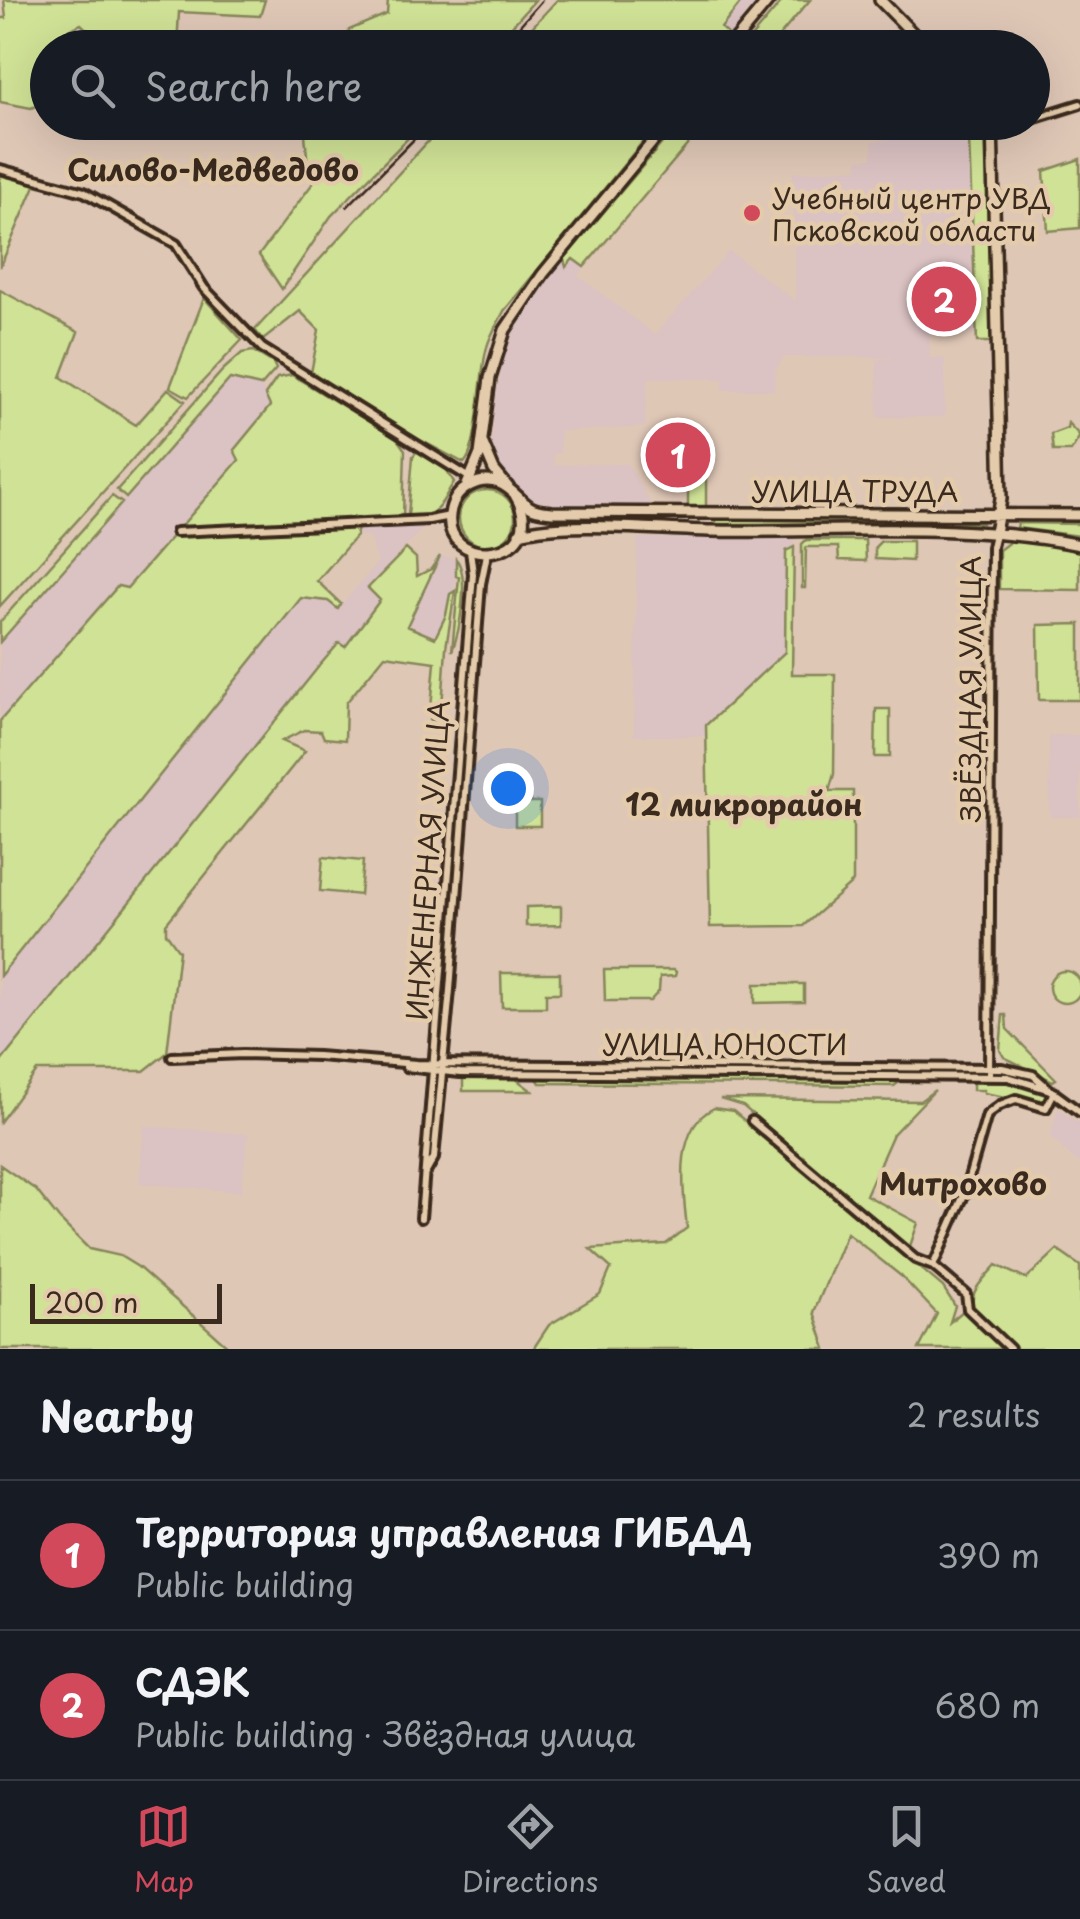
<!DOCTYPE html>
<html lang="en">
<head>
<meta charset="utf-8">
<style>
	body { margin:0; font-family:"Playpen Sans",sans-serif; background:#242831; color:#f1f3f6 }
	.scale { position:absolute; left:30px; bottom:25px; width:192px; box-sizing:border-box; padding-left:10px; border:5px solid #3b2a1e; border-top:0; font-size:28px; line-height:35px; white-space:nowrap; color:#3b2a1e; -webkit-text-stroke:8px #e3cbab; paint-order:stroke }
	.you { position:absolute; left:508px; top:788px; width:35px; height:35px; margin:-25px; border:8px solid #fff; border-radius:50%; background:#1a73e8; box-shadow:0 0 0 15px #1a73e833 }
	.badge { display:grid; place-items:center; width:65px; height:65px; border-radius:50%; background:#d1495b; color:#fff; font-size:32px; font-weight:700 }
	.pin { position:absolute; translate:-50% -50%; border:5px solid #fff; box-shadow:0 2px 10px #0006 }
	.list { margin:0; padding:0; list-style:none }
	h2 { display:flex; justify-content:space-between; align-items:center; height:130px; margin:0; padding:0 40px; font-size:42px }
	h2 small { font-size:32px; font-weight:400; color:#9ea1a6 }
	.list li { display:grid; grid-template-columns:65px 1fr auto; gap:30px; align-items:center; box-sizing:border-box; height:150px; padding:0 40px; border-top:2px solid #363941 }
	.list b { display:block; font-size:38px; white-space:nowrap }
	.list p { margin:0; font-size:32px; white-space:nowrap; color:#9ea1a6 }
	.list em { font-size:32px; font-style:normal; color:#9ea1a6 }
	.icon { flex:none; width:55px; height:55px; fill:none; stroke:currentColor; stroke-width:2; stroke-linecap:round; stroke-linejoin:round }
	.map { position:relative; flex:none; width:1080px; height:1349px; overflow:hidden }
	.search { position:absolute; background:#171b24; box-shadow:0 10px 40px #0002; left:30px; right:30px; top:30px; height:110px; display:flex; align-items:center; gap:25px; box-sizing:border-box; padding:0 35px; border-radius:55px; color:#9ea1a6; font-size:38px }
	.sheet { height:430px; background:#171b24 }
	nav { display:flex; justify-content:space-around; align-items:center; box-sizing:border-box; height:140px; border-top:2px solid #363941; background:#171b24; font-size:28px; color:#9ea1a6 }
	nav a { display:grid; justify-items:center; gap:5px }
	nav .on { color:#d1495b }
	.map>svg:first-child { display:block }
	.built { fill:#dbc2c3 }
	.green { fill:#d0e296; stroke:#86865a; stroke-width:2.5 }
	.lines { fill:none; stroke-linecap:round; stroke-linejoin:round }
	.street-casing { stroke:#3b2a1e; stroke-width:14 }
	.secondary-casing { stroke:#3b2a1e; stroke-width:16 }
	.street { stroke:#e3cbab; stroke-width:6 }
	.secondary { stroke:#e3cbab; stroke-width:9 }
	.rail { stroke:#3b2a1e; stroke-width:2.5 }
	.poi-dot { fill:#d1495b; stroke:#e3cbab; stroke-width:4 }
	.labels { text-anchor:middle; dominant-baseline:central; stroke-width:9; stroke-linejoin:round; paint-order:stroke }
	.poi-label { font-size:28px; fill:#3b2a1e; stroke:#e3cbab; text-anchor:start }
	.street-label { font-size:28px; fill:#3b2a1e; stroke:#e3cbab }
	.neighbourhood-label { font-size:30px; font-weight:bold; fill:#3b2a1e; stroke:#e3cbab }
</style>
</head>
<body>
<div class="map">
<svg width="1080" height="1349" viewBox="0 0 1080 1349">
	<rect width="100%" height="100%" fill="#dfc7b6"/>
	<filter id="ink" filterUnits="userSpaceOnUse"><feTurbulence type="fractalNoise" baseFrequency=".01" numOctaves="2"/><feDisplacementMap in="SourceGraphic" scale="20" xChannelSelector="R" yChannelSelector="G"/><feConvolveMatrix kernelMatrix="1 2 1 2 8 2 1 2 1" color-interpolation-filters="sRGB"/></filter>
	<g filter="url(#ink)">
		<path class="built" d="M743,0h17l-30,36 -10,-8z
			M910,123h53l6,17 8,193 -47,2 -1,23h16v59h-67l-1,-58 23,-2h-117l-8,14 -1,19h-51v-11l-75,-1 -3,49 -85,4v22h-7l1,12 74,-1 25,44h-83l-36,-8 -29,-22 -14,-27 4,-53 14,-61 9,-19 46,-59v3l9,-4 11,9 -6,9 77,59 74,-84 67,51 -3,-129 65,-5v-8l14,-2v-16l17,-3z
			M230,379l31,7 10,19 -37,44 6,11 -113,128 -10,-2 -117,134v-78z
			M424,516v11l-56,60 13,12 -36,48 -25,18 -320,398v-87l301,-379 27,4 10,8 40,-47 -8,-26 -16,-1 7,-16z
			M637,538h157l-2,137 -21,-11 -64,60 -1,12h-72z
			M440,556l16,3 -1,32 -5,3 -4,21 -11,23 -29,-13z
			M1080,735v82h-30l-1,-81z
			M1058,1109l22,15v40l-30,-27z
			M144,1126l104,8 -7,58 -102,-9z"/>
		<path class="green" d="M4,0h261l-5,16 -81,-4 -2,35h-71l-25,-23 -20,10 -3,13 -10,1 -1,54 -16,6 -31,-6v-84h6z
			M388,0h147l-42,47h-146l2,-17 38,-16z
			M557,0h186l-22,28 9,8 -10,11h-206z
			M783,0h27l-40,47h-27z
			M680,122l26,1 -122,144 -11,-8 -7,8 -2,-8z
			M304,123h119l-92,93 -49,73 -23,-34 54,-72 -5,-16z
			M445,123h213l-154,188c-6,12 -14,24 -17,36 -8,26 -8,103 -23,116l-61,-32 -92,-58 8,-43 -19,-19 -37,29 -8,-10z
			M963,123h16l7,19 7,200h-16l-8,-202z
			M1080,159v69l-32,3 -4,-60z
			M0,171l37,10 -37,86z
			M0,290l78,42 -17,45 75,48 32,-36 17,12 -185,205z
			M204,298l38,42 -54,57 -18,-10z
			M253,351l20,12 3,6 -15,17 -31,-7 -104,119 -9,-8 106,-120 19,-17z
			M292,375l105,64 8,11 -2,67 -43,3 -4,16 -39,45 24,23 -3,5 -10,-8 -27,-3 -301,378v-255l118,-135 9,2 112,-128 -5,-10 36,-44 -5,-11 12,-17z
			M1068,423l12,13 -9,15h-18l-2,-17 16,-6z
			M417,451l28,16 9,15c-16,25 -13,35 -46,34l5,-60z
			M706,479v28h-18v-27z
			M459 518a28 28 0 1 1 56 0a28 28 0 1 1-56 0Z
			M112,496l10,7 -122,139v-20z
			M716,519l265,1 1,3 -266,1z
			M1018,523l62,1v12l-63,-8z
			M806,540h59l1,21 -27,-1 -1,-13h-32l-1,41h-3v-44z
			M881,541h31v20l-37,-2v-12z
			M1011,541l30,1 39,10v38l-81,-1v-39z
			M794,547l-2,127h43l-1,100 -5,17h24v91l-50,44 -93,1 -4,-202 79,-73 1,-101z
			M406,549l10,9 1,18 14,-7 9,-13 -33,70 28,12 11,-23 4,-21 5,-3 -9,57 -5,74 -11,-2 5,-58 -50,-7 -39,48 -1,37 -21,-2 -3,-7 -17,-1 -22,11 23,10 -139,173v9l13,18 -12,102 -23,18h-107l-37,51v-59l320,-398 19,-22 6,4 35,-47 -12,-12z
			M456,559c14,16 4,72 -4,92l7,-74 -3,-1z
			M1080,624v76h-41l-1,-75z
			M876,709h14v48h-15z
			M515,802h25v24h-25z
			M323,857l40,4 -3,34 -40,-4z
			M561,906v19l-35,1v-19z
			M604,970h70l2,2 -1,4 -15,1 -1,14 -9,10h-45z
			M1049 987a16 16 0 1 1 32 0a16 16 0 1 1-32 0Z
			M501,973h59v20h-14v14h-44z
			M755,984h49v18l-49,1z
			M1003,1015h3l1,14 49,50 -3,2 -49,-24 -4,-7z
			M541,1076l353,3 4,4 -4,3 -354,-3 -2,-3z
			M463,1077l53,2 16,12h-69z
			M973,1080l41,1 30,10 3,3 -4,10 -59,-11v-3h-11z
			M935,1090l-42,44 -27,61 52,28 -9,26 -166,-143 -23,-7 200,2z
			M714,1108l19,3 210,176 12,19 -5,16 13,-11 41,38h-85l18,-35 -36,-38 -54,-43 -33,79 12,37h-293l16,-24 51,-31 11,-26 -21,-19 76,-5 21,-16c-4,-37 -14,-100 27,-120z
			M0,1165l36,25 23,29 30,30 31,7 18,11 93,82h-231z
			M1057,1250l23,16v83h-65l-42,-41c-4,-18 12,-30 23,-43l30,14z"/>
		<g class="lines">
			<g class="street-casing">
				<path id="street" d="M1032,119l48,-15
					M995,130l25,-8
					M0,169l84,23 92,52 28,44 58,60 208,130
					M176,532l253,-12 21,-4
					M172,1057l71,-3 75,2 98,8 586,4 31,7 17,15
					M406,1067l54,6 548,4 42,13 30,22
					M989,1077l3,-530 3,-13
					M752,1121l163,138 18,7 33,28 2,15 42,40
					M425,1174l9,-16 16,-168 31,-406 6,-30
					M421,1218l52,-644 -3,-24
					M933,1266l31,-71 23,-80 13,-10 16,-6 30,9 8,-16"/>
			</g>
			<g class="secondary-casing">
				<path id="secondary" d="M880,0l47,48
					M729,48l40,-48
					M992,122l9,377 -6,34
					M483,444l11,26 14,17
					M467,485l13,-31 10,-76 15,-48 38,-56 126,-152
					M515,495c40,67 -79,79 -64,14 5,-20 28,-33 48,-26 13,5 20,17 31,24 6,4 14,4 22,5l528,3
					M519,533c51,-13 138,-3 193,-2 119,2 252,-10 368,14"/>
			</g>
			<use href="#street" class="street"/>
			<use href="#secondary" class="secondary"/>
			<path class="rail" d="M500,48l42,-48
				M347,207l84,-85"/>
		</g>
	</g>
	<circle class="poi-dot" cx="752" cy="213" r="10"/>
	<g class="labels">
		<g class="poi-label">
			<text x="772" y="197">Учебный центр УВД<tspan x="772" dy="32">Псковской области</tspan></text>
		</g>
		<g class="street-label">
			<text x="855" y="490">УЛИЦА ТРУДА</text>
			<text transform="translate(969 689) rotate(-90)">ЗВЁЗДНАЯ УЛИЦА</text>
			<text transform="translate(427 860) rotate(-86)">ИНЖЕНЕРНАЯ УЛИЦА</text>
			<text x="725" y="1043">УЛИЦА ЮНОСТИ</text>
		</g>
		<g class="neighbourhood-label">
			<text x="213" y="168">Силово-Медведово</text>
			<text x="744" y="803">12 микрорайон</text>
			<text x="963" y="1182">Митрохово</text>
		</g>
	</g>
</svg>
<div class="scale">200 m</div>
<div class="you"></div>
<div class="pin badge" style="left:678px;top:455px">1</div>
<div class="pin badge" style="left:944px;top:299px">2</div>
<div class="search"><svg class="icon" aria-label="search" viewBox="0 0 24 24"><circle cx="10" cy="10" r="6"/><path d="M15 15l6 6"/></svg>Search here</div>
</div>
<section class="sheet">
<h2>Nearby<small>2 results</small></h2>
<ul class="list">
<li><span class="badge">1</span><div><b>Территория управления ГИБДД</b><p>Public building</p></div><em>390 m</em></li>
<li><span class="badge">2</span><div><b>СДЭК</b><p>Public building · Звёздная улица</p></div><em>680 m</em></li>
</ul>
</section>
<nav>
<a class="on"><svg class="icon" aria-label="map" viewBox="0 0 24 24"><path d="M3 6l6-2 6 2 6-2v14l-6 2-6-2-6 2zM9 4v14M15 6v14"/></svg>Map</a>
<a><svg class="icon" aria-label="directions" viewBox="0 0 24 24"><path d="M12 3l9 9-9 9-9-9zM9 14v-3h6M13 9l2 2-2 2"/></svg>Directions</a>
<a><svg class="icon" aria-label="saved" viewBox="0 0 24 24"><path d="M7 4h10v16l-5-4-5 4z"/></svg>Saved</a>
</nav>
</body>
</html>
